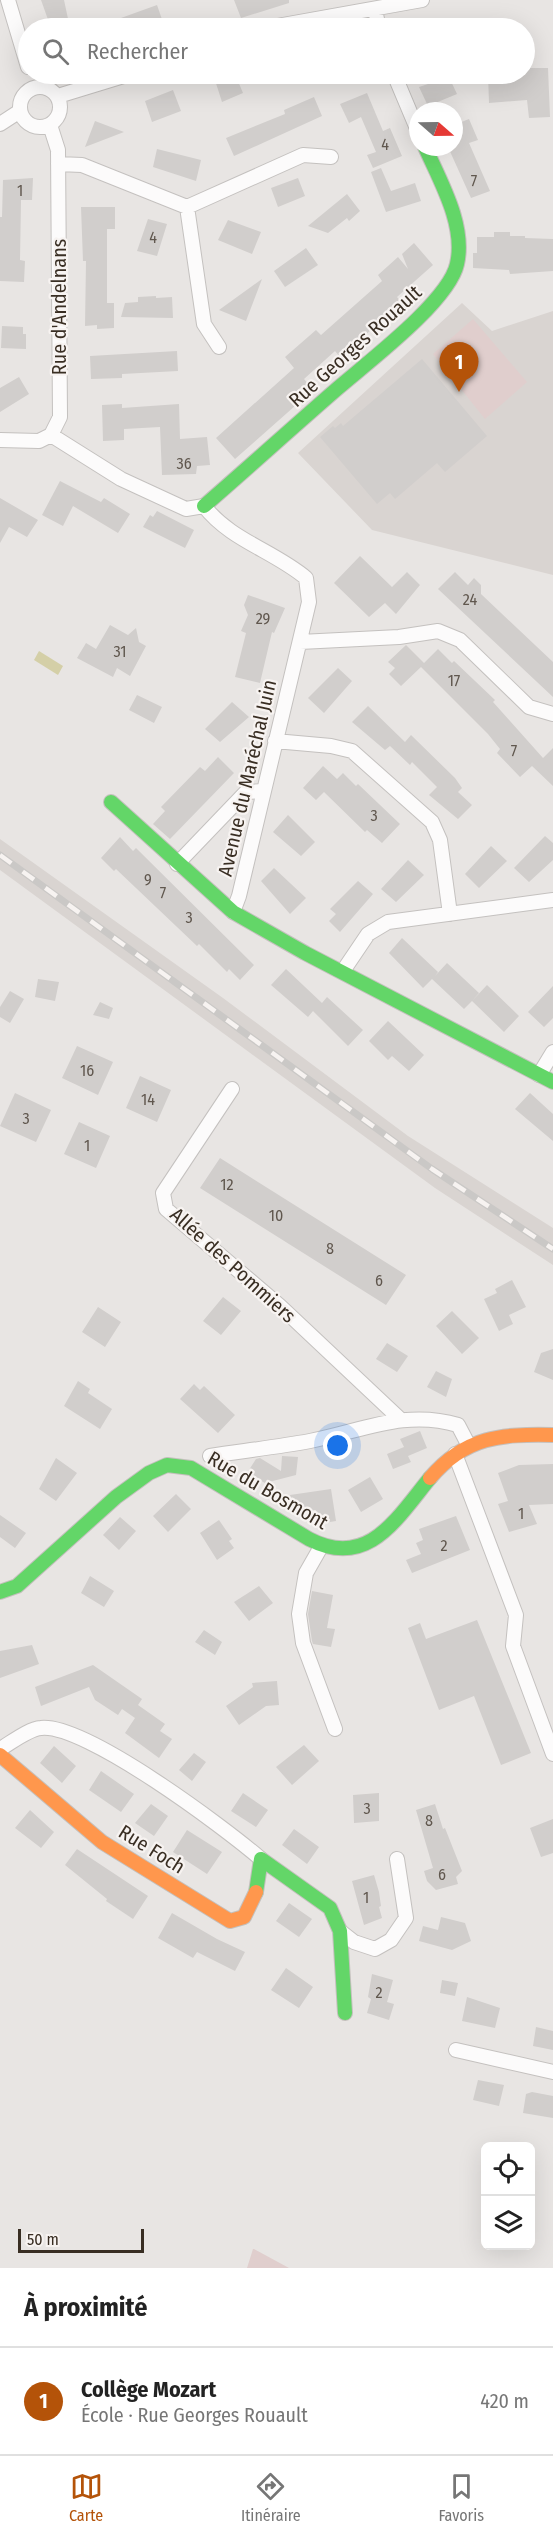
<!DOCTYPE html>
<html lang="fr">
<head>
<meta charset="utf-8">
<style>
	body { margin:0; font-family:"Fira Sans Condensed",sans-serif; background:#f2f2f2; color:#222 }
	.controls { position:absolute; right:18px; bottom:18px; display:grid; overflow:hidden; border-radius:9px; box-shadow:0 6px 24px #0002 }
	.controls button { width:54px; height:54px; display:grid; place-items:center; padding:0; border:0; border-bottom:2px solid #e0e0e0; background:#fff; color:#222; font:30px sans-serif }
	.compass { position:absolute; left:409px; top:102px; width:54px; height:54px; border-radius:50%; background:#fff; box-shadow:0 6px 24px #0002; rotate:110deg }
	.scale { position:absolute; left:18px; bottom:15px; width:126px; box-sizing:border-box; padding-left:6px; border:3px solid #392e23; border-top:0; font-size:16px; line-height:21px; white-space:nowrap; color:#392e23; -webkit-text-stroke:4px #f7f3f1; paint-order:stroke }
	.you { position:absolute; left:338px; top:1446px; width:21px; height:21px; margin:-15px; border:4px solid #fff; border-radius:50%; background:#1a73e8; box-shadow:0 0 0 9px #1a73e833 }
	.badge { display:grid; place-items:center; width:39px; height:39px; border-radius:50%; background:#b45309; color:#fff; font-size:20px; font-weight:700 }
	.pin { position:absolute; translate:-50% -50px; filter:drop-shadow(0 2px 3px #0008) }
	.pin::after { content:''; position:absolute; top:32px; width:21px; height:18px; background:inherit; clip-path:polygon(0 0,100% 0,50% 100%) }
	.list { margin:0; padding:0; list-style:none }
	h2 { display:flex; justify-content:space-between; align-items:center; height:78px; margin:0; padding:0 24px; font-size:26px }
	h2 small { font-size:20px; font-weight:400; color:#767676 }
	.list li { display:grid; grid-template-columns:39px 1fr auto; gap:18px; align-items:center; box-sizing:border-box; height:108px; padding:0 24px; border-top:2px solid #e0e0e0 }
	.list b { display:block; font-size:22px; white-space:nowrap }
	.list p { margin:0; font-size:20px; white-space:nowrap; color:#767676 }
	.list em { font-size:20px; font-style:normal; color:#767676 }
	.icon { flex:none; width:33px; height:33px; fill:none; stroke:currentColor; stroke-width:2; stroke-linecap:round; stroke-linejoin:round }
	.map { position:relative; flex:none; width:553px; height:2268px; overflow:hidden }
	.search { position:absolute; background:#fff; box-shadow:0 6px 24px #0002; left:18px; right:18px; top:18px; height:66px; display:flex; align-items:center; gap:15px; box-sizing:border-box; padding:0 21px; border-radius:33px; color:#767676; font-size:22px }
	.sheet { height:186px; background:#fff }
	nav { display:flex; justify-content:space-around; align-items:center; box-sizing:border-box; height:84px; border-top:2px solid #e0e0e0; background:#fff; font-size:16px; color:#767676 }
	nav a { display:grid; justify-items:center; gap:3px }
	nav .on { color:#b45309 }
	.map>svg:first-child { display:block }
	.built { fill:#d9d4d1 }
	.green { fill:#e0cecd }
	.water { fill:#d4cfa7 }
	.building { fill:#d1cecc }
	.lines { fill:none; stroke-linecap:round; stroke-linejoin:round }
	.street-casing { stroke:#c4c1bf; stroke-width:16 }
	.fast-casing { stroke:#c4c0bd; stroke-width:16 }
	.slow-casing { stroke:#c4c0bd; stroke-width:16 }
	.street { stroke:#fcfbfb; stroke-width:14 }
	.fast { stroke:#63d668; stroke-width:14 }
	.slow { stroke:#ff974d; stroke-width:14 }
	.rail-casing { stroke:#cac8c6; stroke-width:7 }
	.rail { stroke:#f7f3f1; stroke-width:4.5; stroke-dasharray:14; stroke-linecap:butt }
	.labels { text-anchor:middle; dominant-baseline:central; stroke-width:4.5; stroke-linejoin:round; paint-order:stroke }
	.number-label { font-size:16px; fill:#60574e }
	.street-label { font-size:20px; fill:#392e23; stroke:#f7f3f1 }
</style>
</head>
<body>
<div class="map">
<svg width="553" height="2268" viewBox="0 0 553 2268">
	<rect width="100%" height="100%" fill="#e8e5e3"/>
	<path class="built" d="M462,303l30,28 61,-20v264l-181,-45 -74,-77z
		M0,839l223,159 185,138 145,92v37l-118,-77 -435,-318z"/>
	<path class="green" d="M473,319l54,63 -42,37 -52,-65z
		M253,2249h1l35,19h-42z"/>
	<path class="water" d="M39,651l24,15 -5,9 -24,-15z"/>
	<path class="building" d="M41,0h23l6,28h-19z
		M234,0h55v3l-48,15z
		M157,5l8,23h-69v-1z
		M525,68h23l2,49 -21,1 -2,-18 -38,3 -1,-29h37z
		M213,74h22l8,19 -21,9z
		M449,77l8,17 -29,12 -9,-19z
		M173,90l8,21 -29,11 -7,-21z
		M367,93l16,38 7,-3 12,28 -29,12 -6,-13 9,-3 -15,-35 -12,6 -9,-19z
		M314,97l8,19 -88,40 -8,-18 59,-24 -1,-4z
		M469,119l9,21 -9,3 21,48 -19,7 -23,-51h6v-22z
		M95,121l29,11 -39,15z
		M157,149l44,11 -5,21 -43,-14z
		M381,168l10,23 24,-8 6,18 -35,11 -15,-40z
		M33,178l-1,22h-11l-1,60 5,1 -1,21 -24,-1v-64h2l1,-37z
		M298,178l7,18 -27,11 -7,-19z
		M347,194l13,17 -11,10 -2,-3 -19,15 -20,-7z
		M81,207h34v22h-8v74h7v25l-17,1v-4l-12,1 1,-65h-3z
		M148,219l19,5 -10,32 -20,-5z
		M228,220l33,12 -9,22 -34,-14z
		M494,232h16v4h15v2l28,1v32l-43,3 -1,-4 -36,-2v-15h4v-16h17z
		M414,243l19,22 -36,32 5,6 -62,54 -5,-6 -31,28 9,11 -78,69 -19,-21 78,-70 -9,-11 31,-27 5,5 61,-54 -4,-6 20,-18 10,12 -6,-15z
		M306,248l12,17 -33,22 -11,-16z
		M262,279l-16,42 -27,-11z
		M156,296v2l16,-1 1,21 -52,-1 4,-14 13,-1v-5z
		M2,326l21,1v7h3v15l-25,-1z
		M177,351l1,20 -56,3v4l-31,1 -1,-23z
		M422,359l65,77 -42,36 -8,-9 -42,36 -5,-6 -13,11 -57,-67 13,-11 2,2 6,-5 2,3z
		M19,377l10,17 -29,18v-24z
		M122,404v4l57,-4 1,35 27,-2 3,28 -13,1 -1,8 -34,1 -2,-48 -36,2v11l-21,1 -1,-36z
		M60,481l41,21 3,-4 26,16 -12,19 -45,-27 -10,20 -21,-11z
		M0,498l38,22 -11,17 -18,-10 -9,16z
		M157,511l37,19 -9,18 -42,-21 7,-12 3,2z
		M360,556l32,31 15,-15 13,13 -24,29 -11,-11 -16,14 -35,-34z
		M455,572l13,13 6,-7 7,7v9l72,68v35l-115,-108z
		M248,595l37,13 -11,25 -2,-1 -12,51 -25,-6 11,-44 -5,-2 7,-16 -4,-10z
		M110,625l18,10 8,-7 3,14 7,4 -16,30 -13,-8 -4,9 -36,-19 9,-15 10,6z
		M406,645l18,18 14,-14 14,14 2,-2 41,39 -2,2 50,56 10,-10v38l-21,-20 -12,11 -23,-24 3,-4 -12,-15 -67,-67 -20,19 -12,-12 6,-6 -7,-6z
		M338,668l14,13 -28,32 -16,-15z
		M137,695l25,12 -8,16 -25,-13z
		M232,702l17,15 -29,25 -15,-13z
		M368,706l37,36 6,-7 44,43 7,10 -4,4 14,13 -14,14 -29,-24 8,-8 -25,-25 -2,3 -20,-19 -5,4 -33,-28z
		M218,757l16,16 -64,66 -17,-15 12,-13 -4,-4 39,-40 5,4z
		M323,766l14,13 6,-6 13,13 2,-2 42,40 -18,19 -15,-13 -2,2 -41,-40 -8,8 -13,-12z
		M288,815l27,27 -14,14 -28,-24z
		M545,836l8,7v17l-24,22 -15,-14z
		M120,837l13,14 3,-3 118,117 -14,15 -11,-11 -2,3 -28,-28 -2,2 -81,-77 -2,2 -13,-13z
		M491,846l16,15 -28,27 -14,-14z
		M408,860l16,15 -28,27 -15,-13z
		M274,868l32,30 -16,16 -29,-33z
		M358,881l15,13 -33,38 -11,-11 7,-7 -6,-5z
		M402,938l36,34 -3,4 12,-13 32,30 -7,8 15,-16 32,31 -15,16 -32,-31 -8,8 -32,-30 -9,9 -34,-35z
		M286,969l36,34 5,-6 36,33 -15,16 -35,-35 -5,6 -37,-32z
		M38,979l21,3 -4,19 -20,-4z
		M553,986v32l-9,9 -16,-15z
		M10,991l14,8 -14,24 -10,-6v-10z
		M100,1002l13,6 -4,11 -16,-4z
		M388,1021l36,34 -15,16 -17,-15 -4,4 -19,-19z
		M77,1046l36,16 -15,33 -36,-17z
		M140,1076l31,14 -14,32 -31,-14z
		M15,1093l36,17 -15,32 -36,-16z
		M530,1093l23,21v27l-38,-32z
		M79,1122l31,14 -14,32 -32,-14z
		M220,1158l186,117 -20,30 -186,-117z
		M512,1280l14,27 -17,8 4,9 -14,7 -15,-32 13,-6 -2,-4z
		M223,1297l18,14 -20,24 -18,-14z
		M98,1307l23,15 -16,25 -23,-15z
		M452,1311l27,27 -17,16 -26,-28z
		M387,1343l21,13 -11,16 -21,-13z
		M553,1349v31l-19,-8 7,-19z
		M436,1371l16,8 -6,18 -19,-10z
		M78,1381l12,8 -2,4 24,16 -12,20 -36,-23z
		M194,1384l6,6 4,-4 31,29 -17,18 -38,-34z
		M420,1431l7,17 -19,8 3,6 -18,7 -6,-15 17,-7 -4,-8z
		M282,1456l16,1 -2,18 -31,8 -18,-10 9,-14 4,-1 21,13z
		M56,1458l21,15 -21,28 -17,-12z
		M553,1464v40l-24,1 8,19 -28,8 -11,-28 10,-3 -10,-28 21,-8z
		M370,1477l13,22 -22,13 -13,-22z
		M331,1489l5,32 -18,3 -2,-14 -23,2 -3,-17z
		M176,1494l15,15 -23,23 -15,-16z
		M0,1515l26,18 -11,15 -15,-11z
		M456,1516l14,34 -58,23 -6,-13 15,-6 -5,-11 7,-3 -4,-11z
		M120,1517l16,14 -17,19 -16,-15z
		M219,1520l13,19 -3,2 5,7 -17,12 -17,-27z
		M90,1576l24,15 -10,16 -23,-14z
		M259,1586l14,17 -24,18 -15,-19z
		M312,1591l21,4 -6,33 8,1 -4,18 -18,-3 -1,-3 -4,-27z
		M477,1620l54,133 -30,12 -27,-69 -35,14 -31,-82 12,-5 6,16z
		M204,1630l18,12 -7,13 -20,-13z
		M32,1645l7,19 -39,14v-27z
		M93,1665l49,34 -4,6 27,19 -5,7 12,8 -13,19 -34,-25 10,-15 -13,-9 -4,6 -23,-15 -6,-13 -48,19 -6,-19z
		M277,1681l2,24 -13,1 -27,19 -13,-19 27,-19 -1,-4z
		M304,1745l15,16 -27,24 -16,-18z
		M54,1746l22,20 -14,17 -22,-20z
		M194,1753l12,9 -14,19 -13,-11z
		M101,1771l33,23 -13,18 -32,-22z
		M243,1793l25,17 -12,17 -25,-16z
		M379,1793v28l-25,2 -1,-28z
		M151,1804l17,12 -14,20 -19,-13z
		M435,1804l8,25 2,-1 17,43 -6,6 2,7 -22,6 -9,-9 -3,-10 9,-3 -17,-58z
		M30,1810l24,22 -13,16 -26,-20z
		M553,1819v34l-12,4 -11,-29z
		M294,1829l25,18 -12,17 -25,-19z
		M187,1830l35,22 -15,22 -34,-22z
		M77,1849l71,47 -15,23 -27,-18 1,-2 -42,-34z
		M374,1875l5,17 2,14 -2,1 3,11 -18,7 -12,-44z
		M289,1903l23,16 -13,18 -23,-16z
		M172,1913l45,26 28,13 -10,19 -38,-19 -4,6 -35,-20z
		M441,1917l24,6 6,18 -19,9 -33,-9 4,-15 15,4z
		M286,1968l27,19 -14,21 -28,-18z
		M372,1974l21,6 -6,22 7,2 -5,16 -22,-7 4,-14 -3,-2z
		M442,1980l16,3 -3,13 -15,-3z
		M467,1997l33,11 -5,20 -33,-7z
		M536,2027l17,4v19l-20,-4z
		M478,2080l26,5 -5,21 -26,-6z
		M532,2092l21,4v22l-30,-5 3,-19z"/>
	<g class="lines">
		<g class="street-casing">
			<path id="street" d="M8,0l20,67
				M375,10l4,18
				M266,28l156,-28
				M394,74l24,57
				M20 107a20 20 0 1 1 40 0a20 20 0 1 1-40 0Z
				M58,96l72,-22
				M0,124l20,-13
				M58,164l24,1 105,42 17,117 15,23
				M187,207l116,-52 28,2
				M51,435l70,44 65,30 18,-3c26,34 70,45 102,72l3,24 -70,294 -6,16
				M0,440l39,1 12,-6 9,-18 -2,-267 -8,-25
				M300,642l99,-5 39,-6 22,9 69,67 24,7
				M275,741l56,5 21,5 80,71 8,18 10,74
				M177,864l69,-72 17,-1
				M343,971l25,-37 20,-12 165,-22
				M539,1075l14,-23
				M232,1089l-69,104 3,16 114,97 120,113
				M455,1454l61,161 -3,31 40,108
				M210,1456c33,-5 67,-9 100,-15 52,-10 95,-32 148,-16l11,21
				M322,1545l-16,28 -7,41 4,29 32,86
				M0,1749c11,-6 28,-20 41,-21 44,-5 184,100 220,131
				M340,1931l14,11 21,7 16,-9 15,-22 -9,-59
				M456,2050l97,22"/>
		</g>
		<g class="fast-casing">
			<path id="fast" d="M204,506c45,-39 89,-79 134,-118 30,-26 111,-87 119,-124 9,-39 -17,-83 -32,-117
				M111,802l122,110 72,41 248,129
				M0,1592l17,-6 99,-89 33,-24 18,-8 24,3 118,71c59,31 88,-21 121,-61
				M256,1892l5,-33 69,49 10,23 5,82"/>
		</g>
		<g class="slow-casing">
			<path id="slow" d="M430,1478c36,-42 71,-44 123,-43
				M0,1755l102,87 128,79 14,-4 12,-25"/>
		</g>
		<use href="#street" class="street"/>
		<use href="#fast" class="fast"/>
		<use href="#slow" class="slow"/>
		<g class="rail-casing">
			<path id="rail" d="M0,855l432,314 121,80"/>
		</g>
		<use href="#rail" class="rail"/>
	</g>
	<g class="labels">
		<g class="number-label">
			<text x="385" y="144">4</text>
			<text x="474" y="180">7</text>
			<text x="20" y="190">1</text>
			<text x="153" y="237">4</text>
			<text x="184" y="463">36</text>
			<text x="470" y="599">24</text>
			<text x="263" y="618">29</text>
			<text x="120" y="651">31</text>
			<text x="454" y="680">17</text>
			<text x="514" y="750">7</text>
			<text x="374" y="815">3</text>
			<text x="148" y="879">9</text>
			<text x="163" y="892">7</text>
			<text x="189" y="917">3</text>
			<text x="87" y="1070">16</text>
			<text x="148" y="1099">14</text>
			<text x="26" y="1118">3</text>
			<text x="87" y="1145">1</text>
			<text x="227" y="1184">12</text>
			<text x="276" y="1215">10</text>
			<text x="330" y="1248">8</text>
			<text x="379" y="1280">6</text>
			<text x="521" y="1513">1</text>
			<text x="444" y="1545">2</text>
			<text x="367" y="1808">3</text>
			<text x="429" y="1820">8</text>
			<text x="442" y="1874">6</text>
			<text x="366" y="1897">1</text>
			<text x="379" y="1992">2</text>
		</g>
		<g class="street-label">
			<text transform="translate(59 307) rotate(-90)">Rue d'Andelnans</text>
			<text transform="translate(355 346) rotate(-42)">Rue Georges Rouault</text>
			<text transform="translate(247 778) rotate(-77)">Avenue du Maréchal Juin</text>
			<text transform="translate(233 1265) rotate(42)">Allée des Pommiers</text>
			<text transform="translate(268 1490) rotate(30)">Rue du Bosmont</text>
			<text transform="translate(152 1849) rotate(32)">Rue Foch</text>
		</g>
	</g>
</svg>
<div class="controls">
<button><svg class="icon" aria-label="locate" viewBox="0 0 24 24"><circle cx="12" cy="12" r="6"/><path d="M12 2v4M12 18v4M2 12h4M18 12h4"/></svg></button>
<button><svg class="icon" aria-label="layers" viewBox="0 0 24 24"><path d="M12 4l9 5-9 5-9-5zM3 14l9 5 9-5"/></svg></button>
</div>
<svg class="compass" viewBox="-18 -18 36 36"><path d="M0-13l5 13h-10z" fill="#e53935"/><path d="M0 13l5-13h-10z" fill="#767676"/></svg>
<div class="scale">50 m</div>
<div class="you"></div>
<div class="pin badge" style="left:459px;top:392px">1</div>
<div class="search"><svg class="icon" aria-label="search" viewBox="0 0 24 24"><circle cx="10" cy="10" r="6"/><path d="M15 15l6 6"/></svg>Rechercher</div>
</div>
<section class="sheet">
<h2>À proximité<small></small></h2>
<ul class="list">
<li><span class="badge">1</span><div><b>Collège Mozart</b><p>École · Rue Georges Rouault</p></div><em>420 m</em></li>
</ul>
</section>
<nav>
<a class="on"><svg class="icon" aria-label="map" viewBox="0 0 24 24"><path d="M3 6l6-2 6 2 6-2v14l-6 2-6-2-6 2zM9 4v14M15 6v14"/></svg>Carte</a>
<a><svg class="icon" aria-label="directions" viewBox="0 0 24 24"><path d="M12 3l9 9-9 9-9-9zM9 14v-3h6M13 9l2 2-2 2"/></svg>Itinéraire</a>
<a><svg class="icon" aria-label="saved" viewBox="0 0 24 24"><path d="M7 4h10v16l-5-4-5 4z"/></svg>Favoris</a>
</nav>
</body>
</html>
